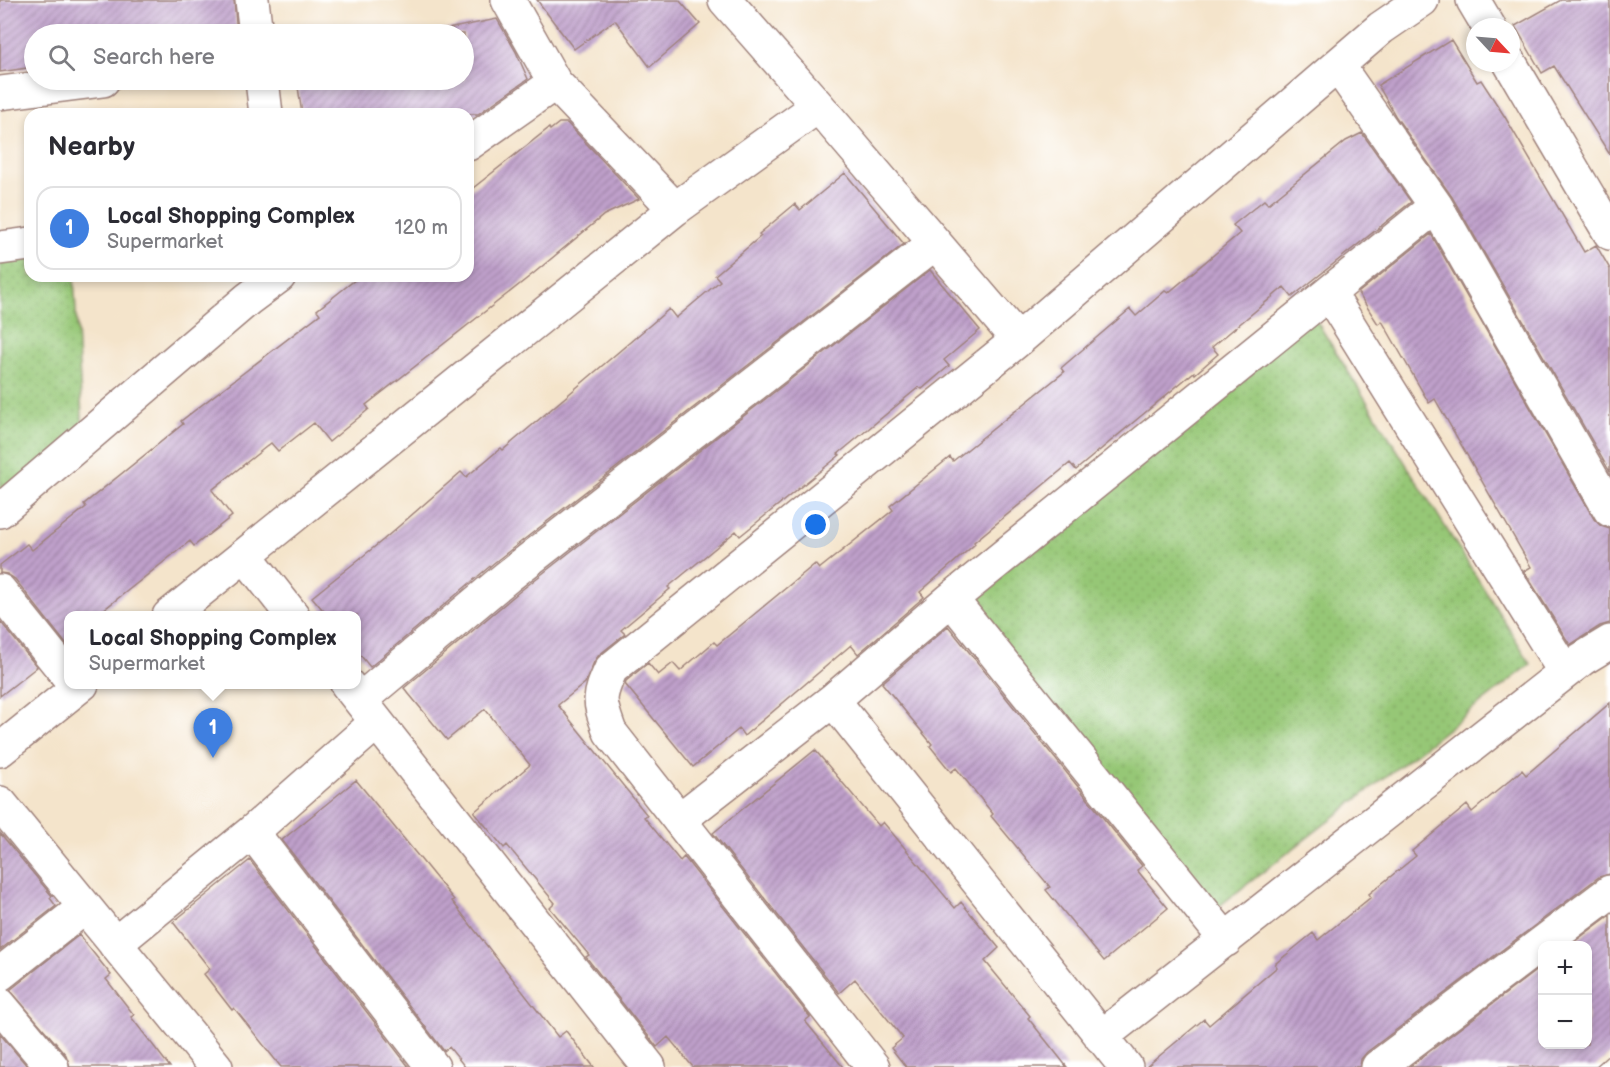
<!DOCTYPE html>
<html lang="en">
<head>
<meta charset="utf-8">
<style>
	body { margin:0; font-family:"Balsamiq Sans",sans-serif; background:#f2f2f3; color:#2b2b33 }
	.controls { position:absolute; right:18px; bottom:18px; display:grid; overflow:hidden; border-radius:12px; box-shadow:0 3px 9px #0003 }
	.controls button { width:54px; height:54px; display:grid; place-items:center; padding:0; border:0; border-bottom:2px solid #e1e1e2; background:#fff; color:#2b2b33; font:30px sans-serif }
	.compass { position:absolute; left:1466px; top:18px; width:54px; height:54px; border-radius:50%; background:#fff; box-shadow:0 3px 9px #0003; rotate:116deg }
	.you { position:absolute; left:816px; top:525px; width:21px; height:21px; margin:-15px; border:4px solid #fff; border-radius:50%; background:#1a73e8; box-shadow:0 0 0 9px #1a73e833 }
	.badge { display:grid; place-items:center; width:39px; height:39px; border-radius:50%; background:#b45309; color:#fff; font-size:20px; font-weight:700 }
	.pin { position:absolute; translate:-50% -50px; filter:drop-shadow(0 2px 3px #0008) }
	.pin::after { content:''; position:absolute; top:32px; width:21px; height:18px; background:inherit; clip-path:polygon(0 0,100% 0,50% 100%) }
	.popup { position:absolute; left:64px; top:611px; width:297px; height:78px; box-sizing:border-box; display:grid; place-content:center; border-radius:12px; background:#fff; filter:drop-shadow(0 2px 4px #0005); font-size:20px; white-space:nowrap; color:#7c7c81 }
	.popup b { font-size:22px; color:#2b2b33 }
	.popup::after { content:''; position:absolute; left:50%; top:100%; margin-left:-12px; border:12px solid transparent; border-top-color:#fff }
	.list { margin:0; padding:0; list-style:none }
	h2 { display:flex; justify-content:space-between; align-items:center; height:78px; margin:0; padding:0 24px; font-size:26px }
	h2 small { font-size:20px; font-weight:400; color:#7c7c81 }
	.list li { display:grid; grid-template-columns:39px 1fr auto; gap:18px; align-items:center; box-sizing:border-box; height:84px; margin:0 12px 12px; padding:0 12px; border:2px solid #e1e1e2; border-radius:18px }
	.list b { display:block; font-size:22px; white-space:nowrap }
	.list p { margin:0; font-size:20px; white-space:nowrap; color:#7c7c81 }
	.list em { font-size:20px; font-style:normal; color:#7c7c81 }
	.icon { flex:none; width:33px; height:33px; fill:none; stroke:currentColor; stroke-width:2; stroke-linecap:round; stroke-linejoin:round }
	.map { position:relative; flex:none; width:1610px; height:1067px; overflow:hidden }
	.search { position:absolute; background:#fff; box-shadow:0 3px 9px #0003; left:24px; top:24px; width:450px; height:66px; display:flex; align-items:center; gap:15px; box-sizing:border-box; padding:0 21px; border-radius:33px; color:#7c7c81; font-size:22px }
	.panel { position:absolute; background:#fff; box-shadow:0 3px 9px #0003; left:24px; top:108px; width:450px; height:174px; border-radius:18px }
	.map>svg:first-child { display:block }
	.park { fill:url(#park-dots); stroke:#707350; stroke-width:1.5 }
	.building { fill:url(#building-hatch) }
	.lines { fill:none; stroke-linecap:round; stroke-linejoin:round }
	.street-casing { stroke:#9f827b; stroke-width:36 }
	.street { stroke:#fff; stroke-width:33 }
</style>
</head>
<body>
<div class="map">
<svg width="1610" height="1067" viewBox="0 0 1610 1067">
	<defs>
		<pattern id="park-dots" width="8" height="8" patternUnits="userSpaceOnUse" patternTransform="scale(1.5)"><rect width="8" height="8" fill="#96c776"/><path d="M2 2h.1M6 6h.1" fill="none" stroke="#83aa66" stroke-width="1.8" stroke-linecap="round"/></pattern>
		<pattern id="building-hatch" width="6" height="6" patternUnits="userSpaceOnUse" patternTransform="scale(1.5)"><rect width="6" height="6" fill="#bfa0cb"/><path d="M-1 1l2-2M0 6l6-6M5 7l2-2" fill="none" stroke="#9d82a5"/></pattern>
	</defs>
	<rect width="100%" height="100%" fill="#fff"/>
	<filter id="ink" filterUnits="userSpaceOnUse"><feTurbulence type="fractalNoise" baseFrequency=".0167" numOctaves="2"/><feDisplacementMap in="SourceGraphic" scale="12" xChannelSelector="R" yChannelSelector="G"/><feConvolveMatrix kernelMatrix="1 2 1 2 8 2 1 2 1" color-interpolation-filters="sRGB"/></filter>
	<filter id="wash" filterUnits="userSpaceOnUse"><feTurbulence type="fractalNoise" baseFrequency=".008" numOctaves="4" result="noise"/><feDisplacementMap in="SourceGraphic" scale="24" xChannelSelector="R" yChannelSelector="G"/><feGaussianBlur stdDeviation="1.35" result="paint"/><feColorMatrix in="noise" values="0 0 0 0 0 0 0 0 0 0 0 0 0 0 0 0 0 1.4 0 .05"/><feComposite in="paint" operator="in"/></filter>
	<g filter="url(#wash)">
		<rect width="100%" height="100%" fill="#f4e4cb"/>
		<path class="park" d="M30,246v30h44l9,159 -83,65v-251z
			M1309,309l222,355 -335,260 -245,-325z"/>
		<g id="blocks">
			<path class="building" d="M0,0h234l3,34h-203v33l-34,5z
				M537,0h142l21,24 -50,43 -35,-47 -41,29z
				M1561,0h49v155l-56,-89 -12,7 -27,-47z
				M497,19l19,33 12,27 -50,35h-176l-5,-34h167v-46h-42z
				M1451,40l26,42 4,-2 24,37 79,135 12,-7 14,24v203l-158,-275 -56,-80 -18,-32z
				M559,123h8l72,76 -35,16 -70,58 -168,132 3,4 -40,33 -15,-19 -36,28 -7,-8 -59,47 20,26 -38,30 -4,-5 -93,74h-28v26l-3,3 -51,-65 -8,-5 -7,-1v-8l27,-21 5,6 54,-43 -2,-3 99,-80 -2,-3 139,-107 -3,-4 43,-34h108v-84l81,-64 1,2z
				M1362,133l49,69 -119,95 -8,-10 -72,60 6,7 -23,20 -1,-2 -118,98 -6,-7 -96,79 1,2 -55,48 4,5 -66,57 -7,-9 -107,91 -5,-7 -46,38 -68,-83 1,-3 22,-18 10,12 15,-12 7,8 34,-29 3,3 98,-81 4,5 74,-59 -3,-4 33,-27 27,-22 3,4 111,-89 -3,-4 69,-59 6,7 29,-25 3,2 72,-60 -7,-8 31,-25 4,4 78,-63z
				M845,173l59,71 -409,318 -125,105 -13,-16v-36h-30l-15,-18 71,-57 78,-68 5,5 35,-29 2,2 166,-141 7,9 44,-37 -5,-6 46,-39 -2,-2 36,-30 5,6z
				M1431,234l163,285 7,7 9,3v94l-10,3 -30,19 -46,-74 7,-4 -96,-168 -6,4 -47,-82 -4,3 -20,-31z
				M930,270l50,60 -36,30 5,6 -27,23 -3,-2 -81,67 2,1 -100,81 -4,-5 -68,56 2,2 -49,41 4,4 -26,21 -5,7 -9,21 -27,22 89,110 -3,2 36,44 4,-4 126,160 -5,4 38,46h-150l-25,-30 -11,10 -71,-90 3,-2 -39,-47 5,-5 -48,-58 -3,3 -30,-36 56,-47 -45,-56 -38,31 -43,-52 115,-96z
				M0,621l37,46 -37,29z
				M948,626l194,240 -5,4 31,38 -64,53 -58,-71 4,-3 -59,-71 2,-2 -37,-46 -5,4 -21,-26 2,-2 -50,-61z
				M1610,703v171l-11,3 -232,175 -6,7 -1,8h-214l58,-48 5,6 68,-58 -2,-3 38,-31 5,7 53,-43 -2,-3 47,-38 -4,-5 55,-46 5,7 50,-42 4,5z
				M815,750l64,76 4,-4 72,86 6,-6 38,46 -14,13 45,55 -2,2 39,49h-161l-15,-19 12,-10 -48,-59 -16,14 -126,-160z
				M356,780l98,120 -2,1 106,136 8,-6 28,36h-129l-16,-20 -5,4 -162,-211z
				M0,833l52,63 -2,2 6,8 -56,44z
				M250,860l2,3 157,204h-128l-47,-59 -2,2 -28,-36 6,-5 -37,-47z
				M1610,915v139l-15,13h-186l133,-101v78h45v-99h-17z
				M79,935l32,40 -5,4 28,36 -3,2 39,50h-100l-4,-12 -56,-65z
				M0,1034l28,33h-28z"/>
		</g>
	</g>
	<g filter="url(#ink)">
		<use href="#blocks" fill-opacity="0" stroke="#9f827b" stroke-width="1.5"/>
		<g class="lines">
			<g class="street-casing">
				<path id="street" d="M252,0l4,34
					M508,0l47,83 120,126
					M725,0l93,106 200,234
					M1473,0l16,27
					M1510,63l100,170
					M1338,66l98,140 174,304
					M262,80l4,34
					M0,93l103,-13
					M468,144l87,-61
					M0,248l30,-4
					M1329,293l236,379
					M0,511l248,-212 31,-23
					M245,555l48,61
					M0,591l69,86
					M169,616l506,-407 143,-103
					M347,684l302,383
					M360,700l147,-123 428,-334
					M833,700l293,367
					M0,750l82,-66
					M0,803l216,264
					M679,820l154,-120 118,-101
					M252,832l181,235
					M1226,940l-275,-341 485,-393
					M115,944l137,-112 125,-110
					M0,974l85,-67
					M0,1005l52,62
					M1101,1037l481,-378 28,-17
					M873,1067l-263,-335c-11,-31 -13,-32 1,-63l407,-329 363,-312 41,-28
					M1378,1067l232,-175"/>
			</g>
			<use href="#street" class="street"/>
		</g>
	</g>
</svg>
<div class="controls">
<button>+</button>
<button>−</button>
</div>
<svg class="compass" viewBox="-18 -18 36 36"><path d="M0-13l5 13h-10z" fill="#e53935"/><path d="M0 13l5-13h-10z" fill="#7c7c81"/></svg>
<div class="you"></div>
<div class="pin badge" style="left:213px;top:758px;background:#3f7fe0">1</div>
<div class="popup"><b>Local Shopping Complex</b>Supermarket</div>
<div class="search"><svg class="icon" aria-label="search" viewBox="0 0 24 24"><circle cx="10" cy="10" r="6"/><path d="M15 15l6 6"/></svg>Search here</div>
<section class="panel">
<h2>Nearby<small></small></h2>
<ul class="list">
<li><span class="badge" style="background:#3f7fe0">1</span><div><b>Local Shopping Complex</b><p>Supermarket</p></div><em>120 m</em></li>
</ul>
</section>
</div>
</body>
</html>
